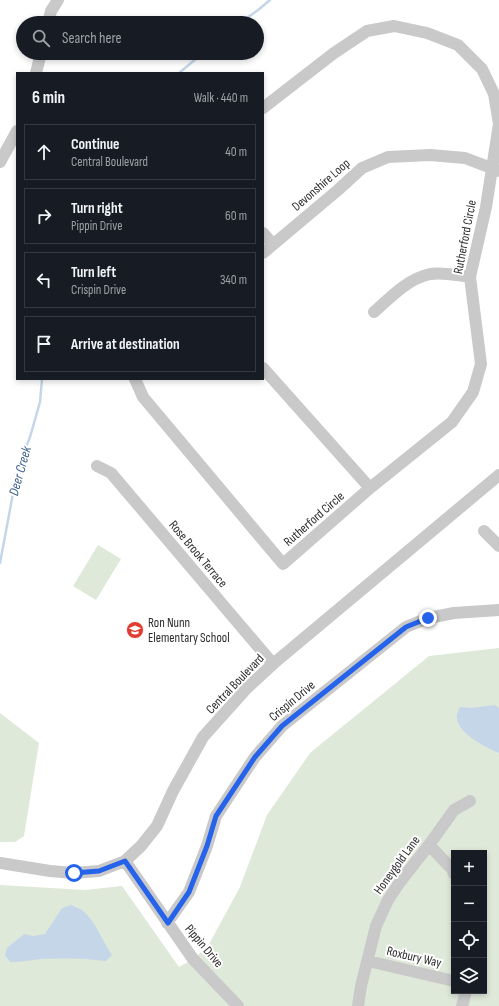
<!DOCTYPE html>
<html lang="en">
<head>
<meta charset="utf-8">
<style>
	body { margin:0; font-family:"Sofia Sans Condensed",sans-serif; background:#242831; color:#f1f3f6 }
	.controls { position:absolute; right:12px; bottom:12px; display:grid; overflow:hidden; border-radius:0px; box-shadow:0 2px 6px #0003 }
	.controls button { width:36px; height:36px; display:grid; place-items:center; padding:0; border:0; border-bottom:1px solid #363941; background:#171b24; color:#f1f3f6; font:20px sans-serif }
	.stop { position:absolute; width:12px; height:12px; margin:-9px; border:3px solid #2563eb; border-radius:50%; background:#fff }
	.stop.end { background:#2563eb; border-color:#fff; box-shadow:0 1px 4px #0008 }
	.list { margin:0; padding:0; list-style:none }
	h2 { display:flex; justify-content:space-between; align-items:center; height:52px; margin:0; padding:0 16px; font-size:17px }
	h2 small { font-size:13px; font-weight:400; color:#9ea1a6 }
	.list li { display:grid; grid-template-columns:26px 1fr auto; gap:12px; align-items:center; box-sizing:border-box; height:56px; margin:0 8px 8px; padding:0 8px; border:1px solid #363941; border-radius:0px }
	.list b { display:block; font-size:15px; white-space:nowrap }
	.list p { margin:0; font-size:13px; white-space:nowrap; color:#9ea1a6 }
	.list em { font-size:13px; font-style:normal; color:#9ea1a6 }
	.icon { flex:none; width:22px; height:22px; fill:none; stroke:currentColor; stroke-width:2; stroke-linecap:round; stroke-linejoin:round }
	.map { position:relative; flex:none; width:499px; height:1006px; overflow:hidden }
	.search { position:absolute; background:#171b24; box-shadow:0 2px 6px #0003; left:16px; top:16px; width:248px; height:44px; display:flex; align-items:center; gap:10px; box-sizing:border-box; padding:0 14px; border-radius:22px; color:#9ea1a6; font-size:15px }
	.panel { position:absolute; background:#171b24; box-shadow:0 2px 6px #0003; left:16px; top:72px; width:248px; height:308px; border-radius:0px }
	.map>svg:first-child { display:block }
	.green { fill:#dfe9d9; fill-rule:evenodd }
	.water { fill:#c5d6e9 }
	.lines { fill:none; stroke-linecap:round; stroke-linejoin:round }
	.stream { stroke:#c5d6e9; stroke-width:2.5 }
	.minor { stroke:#c9c9c9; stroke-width:12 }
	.route { stroke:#2563eb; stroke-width:5 }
	.labels { text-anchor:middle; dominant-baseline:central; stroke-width:4; stroke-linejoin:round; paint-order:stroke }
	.street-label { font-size:13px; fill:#2c2c2c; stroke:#fff }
	.poi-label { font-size:13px; fill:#2c2c2c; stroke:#fff; text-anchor:start }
	.water-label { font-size:14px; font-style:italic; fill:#3c618b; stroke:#fff }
</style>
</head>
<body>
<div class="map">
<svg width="499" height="1006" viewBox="0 0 499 1006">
	<rect width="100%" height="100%" fill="#fff"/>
	<path class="green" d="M98,545l23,14 -25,41 -23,-14z
		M499,648v358h-499v-121l85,5 37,-4 57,81 14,-8 15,-13 32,-59 27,-72 43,-62 119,-97zM454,853h30v138h-30z
		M0,713l39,30 -15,93 -9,6h-15z"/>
	<path class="water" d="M495,705l4,3v45c-12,-5 -40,-19 -42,-34 -1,-4 1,-8 3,-12l11,1z
		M71,905c4,2 8,3 11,5 14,11 20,31 30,45l-6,6c-22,-3 -43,-3 -65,-2 -11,1 -20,3 -31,3l-5,-7 2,-7 17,-14 9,2 12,-2 17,-26z"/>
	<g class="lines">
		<path class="stream" d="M240,23l18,-13 12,-10
			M179,73l24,-20
			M0,563l18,-96 12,-30 10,-35 2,-23"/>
		<path class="minor" d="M48,23l3,-12 7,-11
			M36,73l5,-20
			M0,162l17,-31
			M263,233l10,11
			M263,253l75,-63 24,-22 26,-11 42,-2 35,3 34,13
			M374,312c16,-14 33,-33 56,-38 12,-2 27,1 40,3
			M263,368l107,120
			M135,379l8,18 140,167 87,-76 82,-66 21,-30 8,-28 -11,-87 16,-70 13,-83 -5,-30 -12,-25 -24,-24 -31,-12 -33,-7 -27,5 -33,22 -71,55
			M97,466l14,7 162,191
			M484,531l15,15
			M429,845l23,24 2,5
			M125,861l68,98 45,47
			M0,863l50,8 24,2 25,-2 26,-10 16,-15 16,-20 16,-35 30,-54 44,-49 26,-24 226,-189
			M167,923l22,-31 18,-46 9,-30 39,-59 27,-31 124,-99 22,-9 26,-5 45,-3
			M368,961l86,20
			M358,1006l3,-20 15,-60 12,-26 12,-18 29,-37 25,-35 16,-9
			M462,1006l4,-15"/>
	</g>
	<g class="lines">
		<path class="route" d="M74,873l25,-2 26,-10 43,62 21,-31 18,-46 9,-30 39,-59 27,-31 124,-99 22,-9"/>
	</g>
	<defs>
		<g id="school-disc" transform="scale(0.9)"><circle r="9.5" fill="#e13c30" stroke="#fff"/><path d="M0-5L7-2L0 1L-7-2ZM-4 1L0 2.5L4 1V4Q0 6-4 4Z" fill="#fff"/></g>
	</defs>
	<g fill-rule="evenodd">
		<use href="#school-disc" x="135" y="630"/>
	</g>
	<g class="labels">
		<g class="street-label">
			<text transform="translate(321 185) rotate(-41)">Devonshire Loop</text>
			<text transform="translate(465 237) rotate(-79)">Rutherford Circle</text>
			<text transform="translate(314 519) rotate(-41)">Rutherford Circle</text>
			<text transform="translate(198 554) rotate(50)">Rose Brook Terrace</text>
			<text transform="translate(235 684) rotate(-46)">Central Boulevard</text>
			<text transform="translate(292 701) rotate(-40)">Crispin Drive</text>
			<text transform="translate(397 865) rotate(-54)">Honeygold Lane</text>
			<text transform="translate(204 946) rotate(50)">Pippin Drive</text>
			<text transform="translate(414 957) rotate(13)">Roxbury Way</text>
		</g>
		<g class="poi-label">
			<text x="148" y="623">Ron Nunn<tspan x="148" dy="15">Elementary School</tspan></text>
		</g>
		<g class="water-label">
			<text transform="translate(20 471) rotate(-74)">Deer Creek</text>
		</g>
	</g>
</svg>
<div class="controls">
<button>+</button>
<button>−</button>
<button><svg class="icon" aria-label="locate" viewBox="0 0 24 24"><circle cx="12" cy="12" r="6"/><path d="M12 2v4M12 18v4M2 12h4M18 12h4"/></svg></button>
<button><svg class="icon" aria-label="layers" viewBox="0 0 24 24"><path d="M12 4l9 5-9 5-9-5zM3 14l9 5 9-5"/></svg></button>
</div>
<div class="stop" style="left:74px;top:873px"></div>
<div class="stop end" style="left:428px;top:618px"></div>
<div class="search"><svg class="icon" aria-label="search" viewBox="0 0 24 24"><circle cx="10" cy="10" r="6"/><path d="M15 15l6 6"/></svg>Search here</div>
<section class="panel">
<h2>6 min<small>Walk · 440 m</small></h2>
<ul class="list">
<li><svg class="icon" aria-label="ahead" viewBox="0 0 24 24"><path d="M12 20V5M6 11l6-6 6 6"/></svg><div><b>Continue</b><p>Central Boulevard</p></div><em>40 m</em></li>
<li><svg class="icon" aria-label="right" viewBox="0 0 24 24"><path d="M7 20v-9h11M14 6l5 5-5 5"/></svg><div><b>Turn right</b><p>Pippin Drive</p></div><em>60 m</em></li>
<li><svg class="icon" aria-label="left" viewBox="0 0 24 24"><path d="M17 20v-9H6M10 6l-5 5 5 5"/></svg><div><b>Turn left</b><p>Crispin Drive</p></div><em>340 m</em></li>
<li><svg class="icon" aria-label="arrive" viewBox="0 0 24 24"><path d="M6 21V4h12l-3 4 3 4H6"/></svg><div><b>Arrive at destination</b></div></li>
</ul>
</section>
</div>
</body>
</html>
